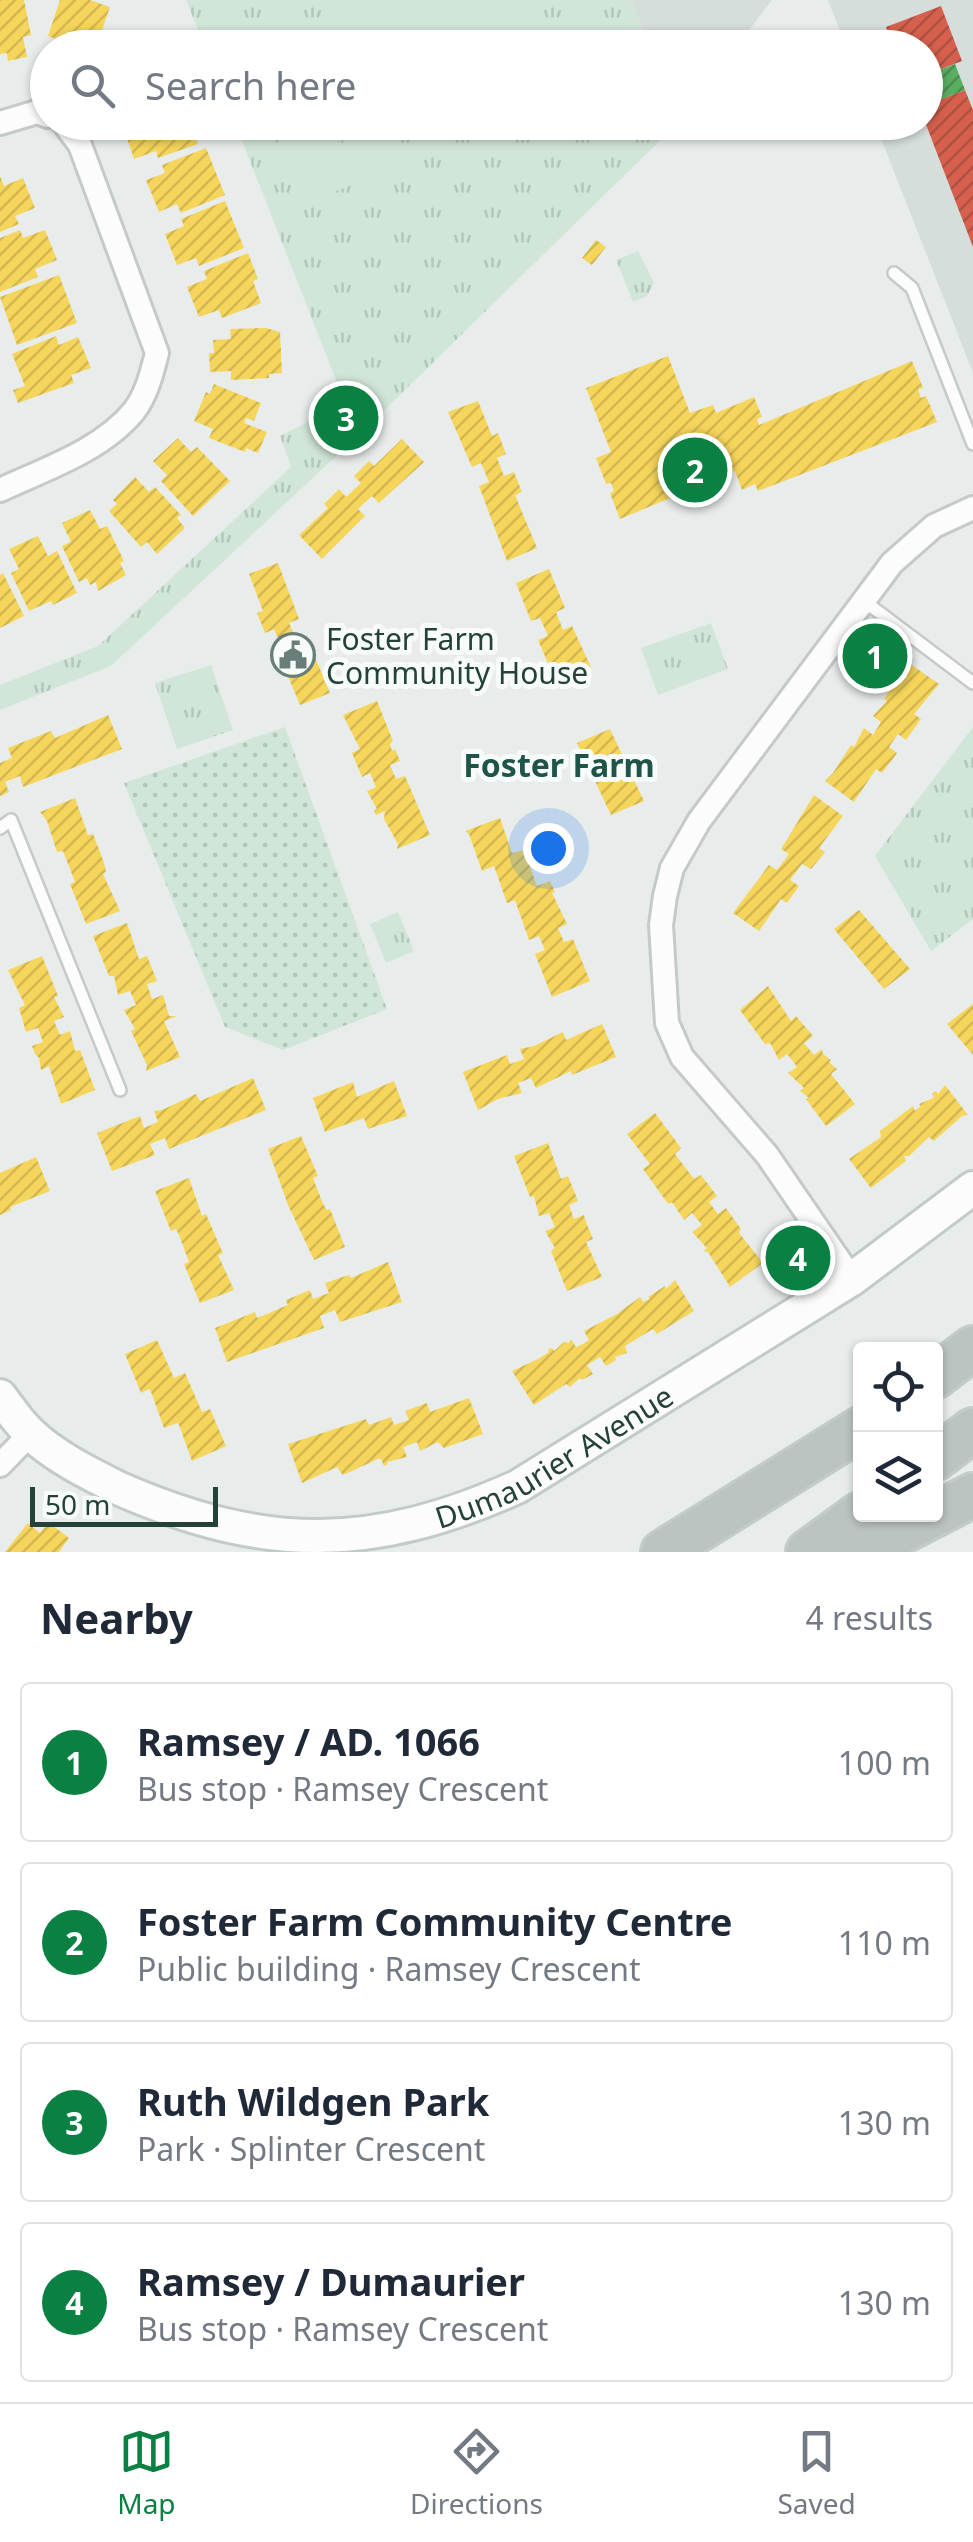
<!DOCTYPE html>
<html lang="en">
<head>
<meta charset="utf-8">
<style>
	body { margin:0; font-family:"Noto Sans",sans-serif; background:#f6f6f7; color:#1f2937 }
	.controls { position:absolute; right:30px; bottom:30px; display:grid; overflow:hidden; border-radius:10px; box-shadow:0 2px 8px #0004 }
	.controls button { width:90px; height:90px; display:grid; place-items:center; padding:0; border:0; border-bottom:2px solid #e0e1e3; background:#fff; color:#1f2937; font:50px sans-serif }
	.scale { position:absolute; left:30px; bottom:25px; width:188px; box-sizing:border-box; padding-left:10px; border:5px solid #24423a; border-top:0; font-size:28px; line-height:35px; white-space:nowrap; color:#24423a; -webkit-text-stroke:8px #f7fbf9; paint-order:stroke }
	.you { position:absolute; left:548px; top:848px; width:35px; height:35px; margin:-25px; border:8px solid #fff; border-radius:50%; background:#1a73e8; box-shadow:0 0 0 15px #1a73e833 }
	.badge { display:grid; place-items:center; width:65px; height:65px; border-radius:50%; background:#0b8043; color:#fff; font-size:32px; font-weight:700 }
	.pin { position:absolute; translate:-50% -50%; border:5px solid #fff; box-shadow:0 2px 10px #0006 }
	.list { margin:0; padding:0; list-style:none }
	h2 { display:flex; justify-content:space-between; align-items:center; height:130px; margin:0; padding:0 40px; font-size:42px }
	h2 small { font-size:32px; font-weight:400; color:#747a83 }
	.list li { display:grid; grid-template-columns:65px 1fr auto; gap:30px; align-items:center; box-sizing:border-box; height:160px; margin:0 20px 20px; padding:0 20px; border:2px solid #e0e1e3; border-radius:10px }
	.list b { display:block; font-size:38px; white-space:nowrap }
	.list p { margin:0; font-size:32px; white-space:nowrap; color:#747a83 }
	.list em { font-size:32px; font-style:normal; color:#747a83 }
	.icon { flex:none; width:55px; height:55px; fill:none; stroke:currentColor; stroke-width:2; stroke-linecap:round; stroke-linejoin:round }
	.map { position:relative; flex:none; width:973px; height:1552px; overflow:hidden }
	.search { position:absolute; background:#fff; box-shadow:0 2px 8px #0004; left:30px; right:30px; top:30px; height:110px; display:flex; align-items:center; gap:25px; box-sizing:border-box; padding:0 35px; border-radius:55px; color:#747a83; font-size:38px }
	.sheet { height:850px; background:#fff }
	nav { display:flex; justify-content:space-around; align-items:center; box-sizing:border-box; height:140px; border-top:2px solid #e0e1e3; background:#fff; font-size:28px; color:#747a83 }
	nav a { display:grid; justify-items:center; gap:5px }
	nav .on { color:#0b8043 }
	.map>svg:first-child { display:block }
	.built { fill:#d6dedb }
	.grass { fill:url(#grass-dots) }
	.park { fill:url(#park-tufts) }
	.garden { fill:#d1e6d8 }
	.homes { fill:url(#homes-hatch) }
	.shops { fill:url(#shops-hatch) }
	.public { fill:url(#public-hatch) }
	.lines { fill:none; stroke-linecap:round; stroke-linejoin:round }
	.lane-casing { stroke:#c5cac8; stroke-width:16 }
	.street-casing { stroke:#c5cac8; stroke-width:28 }
	.secondary-casing { stroke:#c3cbc8; stroke-width:38 }
	.highway-casing { stroke:#c3ccc9; stroke-width:48 }
	.lane { stroke:#fcfcfc; stroke-width:11 }
	.street { stroke:#fcfcfc; stroke-width:22 }
	.secondary { stroke:#fcfcfc; stroke-width:32 }
	.highway { stroke:#bcc4c2; stroke-width:42 }
	.labels { text-anchor:middle; dominant-baseline:central; stroke-width:10; stroke-linejoin:round; paint-order:stroke }
	.poi-label { font-size:30px; fill:#24423a; stroke:#f7fbf9; text-anchor:start }
	.street-label { font-size:30px; fill:#24423a; stroke:#f7fbf9 }
	.neighbourhood-label { font-size:32px; font-weight:bold; fill:#1f5548; stroke:#f7fbf9 }
</style>
</head>
<body>
<div class="map">
<svg width="973" height="1552" viewBox="0 0 973 1552">
	<defs>
		<pattern id="grass-dots" width="8" height="8" patternUnits="userSpaceOnUse" patternTransform="scale(2.5)"><rect width="8" height="8" fill="#d1e6d8"/><path d="M2 2h.1M6 6h.1" fill="none" stroke="#b3c6ba" stroke-width="1.8" stroke-linecap="round"/></pattern>
		<pattern id="park-tufts" width="24" height="20" patternUnits="userSpaceOnUse" patternTransform="scale(2.5)"><rect width="24" height="20" fill="#d1e6d8"/><path d="M3 7l-1-3M5 7V3M7 7l1-3M15 17l-1-3M17 17v-4M19 17l1-3" fill="none" stroke="#b3c6ba"/></pattern>
		<pattern id="homes-hatch" width="6" height="6" patternUnits="userSpaceOnUse" patternTransform="scale(2.5)"><rect width="6" height="6" fill="#f6d55c"/><path d="M-1 1l2-2M0 6l6-6M5 7l2-2" fill="none" stroke="#d3b851"/></pattern>
		<pattern id="shops-hatch" width="6" height="6" patternUnits="userSpaceOnUse" patternTransform="scale(2.5)"><rect width="6" height="6" fill="#d6604d"/><path d="M-1 1l2-2M0 6l6-6M5 7l2-2" fill="none" stroke="#ad5141"/></pattern>
		<pattern id="public-hatch" width="6" height="6" patternUnits="userSpaceOnUse" patternTransform="scale(2.5)"><rect width="6" height="6" fill="#5aae61"/><path d="M-1 1l2-2M0 6l6-6M5 7l2-2" fill="none" stroke="#4a8f51"/></pattern>
	</defs>
	<rect width="100%" height="100%" fill="#e8edeb"/>
	<path class="built" d="M631,0h141l-37,48 -86,-1z
		M828,0h145v373l-98,-250 51,-1v-74l-80,-1z"/>
	<path class="grass" d="M285,727l102,282 -104,41 -58,-23 -101,-244z"/>
	<path class="park" d="M186,0h445l18,47h-444z
		M235,123h443l-318,311 -249,232 -111,44v-25l98,-39 193,-179 -11,-31 65,-33z
		M638,251l16,32 -7,13 -14,6 -17,-42z
		M711,623l17,46 -70,26 -17,-47z
		M211,665l22,65 -56,19 -22,-66z
		M973,727v192l-42,32 -56,-95z
		M398,912l16,39 -28,12 -16,-39z"/>
	<path class="garden" d="M343,0h190l16,43 -19,5 -131,-1 -20,-4z
		M271,123h60l24,61 -52,20z
		M336,123h57l16,39 -49,20z"/>
	<path class="homes" d="M0,0h24l7,35 -8,2 4,20 -19,4 -1,-8 -7,1z
		M60,0h30l20,7 -14,41h-43l3,-9 -8,-3z
		M142,33l13,15h-31z
		M142,122h48l8,22 -40,14 -2,-7 -22,8 -10,-30z
		M206,148l19,47 -44,18 -4,-9 -18,8 -13,-32 19,-7 -3,-8z
		M0,176l4,10 19,-8 12,30 -20,8 4,8 -19,8z
		M225,201l19,47 -45,18 -3,-8 -19,7 -12,-31 19,-8 -3,-7z
		M20,230l3,8 22,-8 12,30 -22,9 3,8 -38,15v-54z
		M596,240l10,7 -14,18 -10,-7z
		M248,253l10,26 -5,2 8,22 -39,15 -3,-8 -20,7 -12,-30 20,-8 -3,-8z
		M59,275l18,48 -60,22 -17,-48z
		M266,328l14,4 2,41 -13,1v4l-38,2v-9l-21,1 -1,-19h5l-1,-13 18,-1 -1,-10z
		M56,336l3,9 19,-8 13,31 -20,7 3,8 -56,20 -5,-13 12,-4 -13,-32z
		M668,356l22,57 23,-8 3,8 38,-16 8,20 -5,2 2,6 153,-64 11,27 -5,1 3,9 5,-2 11,26 -179,69 -3,-7 -13,6 -7,-19 -115,48 -10,-26 4,-2 -3,-8 -5,1 -10,-26 15,-6 -25,-64z
		M214,384l47,19 -7,18 -8,-3 -2,5 23,9 -9,21 -12,-5 -1,4 -36,-14 4,-9 -19,-8 12,-29 4,2z
		M478,401l14,35 6,-3 8,21 -9,4 7,18 10,-4 8,20 -7,3 22,53 -30,13 -28,-75 10,-4 -8,-19 -9,4 -24,-55z
		M178,438l13,14 6,-5 33,34 -37,35 -32,-35 6,-6 -14,-14z
		M402,439l22,23 -45,41 -7,-7 -14,13 7,7 -43,43 -23,-24 29,-27 -4,-4 15,-15 7,8 15,-14 -7,-7 15,-15 5,5z
		M135,477l14,15 6,-5 26,28 -4,3 8,10 -28,26 -10,-12 -6,5 -32,-36 8,-7 -4,-4z
		M90,510l10,19 7,-3 17,35 -4,2 6,12 -28,16 -2,-9 -6,3 -3,-7 -8,4 -17,-36 9,-4 -9,-19z
		M38,536l10,20 9,-5 20,42 -24,12 -2,-4 -22,10 -18,-38 8,-4 -10,-20z
		M278,563l21,56 -10,4 5,11 -15,7 -5,-12 -9,4 -8,-20 6,-2 -14,-37z
		M549,569l16,39 -9,4 7,18 9,-4 19,41 -39,16 -5,-11 4,-2 -13,-30 10,-4 -8,-18 -9,3 -15,-38z
		M3,573l21,43 -24,12v-53z
		M315,657l15,36 -30,12 -15,-36z
		M909,663l30,21 -25,30 7,5 -15,21 -8,-6 -9,13 8,6 -2,3 -13,17 -6,-4 -22,33 -29,-21 8,-8 18,-28 3,2 10,-19 9,7 8,-13 -8,-6 14,-15 -3,-2z
		M377,701l16,40 -3,3 2,7 3,-2 5,12 -10,4 6,14 9,-3 25,59 -33,14 1,-5 -14,-25 1,-8 -9,4 -2,-4 3,-2 -10,-18 9,-4 -6,-14 -8,4 -10,-24 8,-4 -17,-34z
		M108,715l14,34 -99,38 -3,-11 -15,6 4,10 -9,4v-33l12,-5 -4,-10 43,-17 4,7z
		M610,729l34,72 -33,14 -34,-72z
		M814,795l29,21 -24,32 6,4 -3,4 -11,13 -9,-5 -12,16 9,6 -12,17 -6,-4 -22,32 -26,-18 36,-48 8,5 12,-16 -8,-5z
		M75,798l13,37 5,-1 4,10 7,19 2,9 -3,2 17,37 -34,13 -16,-40 5,-2 -12,-31 -6,1 -10,-31 -7,-9z
		M500,818l12,35 12,-3 13,36 13,-5 5,11 -3,1 15,31 -9,4 6,14 9,-3 17,42 -38,16 -17,-43 10,-4 -6,-14 -10,4 -14,-40 -8,3 -13,-37 -12,5 -13,-37 -4,-3z
		M859,910l51,59 -26,20 -50,-60z
		M127,923l12,36 8,-3 10,25 -10,3 5,15 11,-4 6,21h8l-13,5 16,36 -34,14 1,-6 -16,-34 4,-2 -11,-19 12,-5 -6,-14 -12,4 -4,-19h-5l-16,-40z
		M42,956l16,40 -4,1 10,20 -10,4 6,14 10,-4 5,20 5,-1 15,40 -34,14 -12,-38 -8,4 -2,-12 -4,-4 -3,-8 11,-4 -5,-14 -12,4 -7,-24 6,-3 -17,-35z
		M768,986l23,35 5,-5 17,20 -9,7 10,12 8,-6 1,5 8,6 -2,2 8,7 -6,5 24,30 -29,22 -20,-27 3,-1 -9,-7 4,-3 -16,-15 9,-6 -5,-7 -5,-6 -8,6 -9,-17 -5,1 -25,-34z
		M973,1004v51l-26,-31z
		M602,1024l14,33 -44,18 -1,-4 -35,17 -5,-10 -13,5 4,10 -24,6 -20,11 -15,-38 44,-17 3,9 14,-5 -4,-10 14,-3 29,-14 3,8z
		M253,1078l13,32 -97,39 -4,-11 -15,6 5,11 -43,16 -15,-38 43,-17 4,12 14,-6 -4,-11 8,-1 34,-16 4,7z
		M394,1081l13,35 -39,13 -4,-11 -39,14 -12,-34 40,-16 4,15z
		M945,1085l23,30 -6,1 -28,25 -5,-4 -20,19h-5l2,5 -35,27 -22,-29 32,-22 -1,-6 33,-25 2,5 6,-5 -2,-2 12,-5 3,-2 -2,-3 4,-3 2,3z
		M655,1113l26,35 -6,6 19,25 7,-4 16,21 -8,6 9,12 8,-6 15,21 -2,4 24,30 -33,24 -22,-35 -5,-1 4,-3 -15,-16 10,-7 -10,-12 -8,7 -12,-18 -3,2 -3,-3 -23,-32 7,-5 -23,-30z
		M301,1136l17,40 -5,2 10,26 4,6 3,-1 15,38 -31,13 -26,-55 -20,-56z
		M548,1143l13,36 7,-3 10,25 -9,4 5,14 10,-4 2,7 7,17 -7,3 16,35 -35,14 -16,-40 4,-3 -10,-17 10,-4 -6,-14 -10,3 -5,-20 -4,1 -16,-41z
		M36,1157l14,34 -40,16 1,3 -11,5v-42z
		M189,1178l13,38 4,-2 15,35 2,4 -5,2 16,35 -34,13 -16,-39 5,-2 -10,-27 -3,-6 -5,2 -16,-40z
		M388,1262l14,40 -62,20 -5,-12 -15,6 4,12 -97,34 -12,-34 40,-16 2,6 5,-2 26,-11 -2,-5 24,-10 3,9 16,-6 -4,-10 24,-8 2,3z
		M675,1280l19,31 -37,23 -4,-5 -28,17 2,7 -12,4 1,3 -10,6 -6,-9 -13,8 6,9 -11,6 -2,-2 -10,9 -4,-3 -32,21 -22,-34 26,-12 11,-7 -1,-3 4,-1 2,3 10,-9 5,1 2,-4 5,8 7,-3 6,-4 -5,-9 33,-17 23,-17 3,5 7,-3 -2,-2 17,-11 1,3z
		M157,1340l17,38 11,-5 17,39 8,-3 16,37 -34,15 -13,-36 -2,-2 -13,5 -13,-36 -2,-3 -8,4 -16,-39z
		M469,1398l14,36 -39,14 -6,-6 -18,9 -3,-9 -14,5 4,10 -20,5 1,2 -4,2 -3,-7h-3l-35,16 -6,-8 -35,16 -14,-39 78,-25 3,6 22,-8 3,8 15,-5 -4,-9 22,-8 3,9z
		M48,1522l21,16 -10,14h-54l23,-29 12,10z"/>
	<path class="shops" d="M941,6l21,55 -36,14v-27h-32l-8,-21z
		M965,90l8,20v137l-48,-125 1,-17z"/>
	<path class="public" d="M955,64l10,26 -39,15v-30z
		M294,634l3,7 9,-3 7,20 -33,13 -8,-20 10,-3 -3,-7z"/>
	<g class="lines">
		<g class="lane-casing">
			<path id="lane" d="M894,273l18,15 61,156
				M864,601l109,82
				M0,828l11,-8 109,270"/>
		</g>
		<g class="street-casing">
			<path id="street" d="M0,123l37,-11 11,4
				M0,490c45,-21 101,-39 134,-79 13,-17 18,-39 23,-58l-77,-208 -17,-23
				M852,1279l-85,-124 -85,-98 -15,-34 -6,-98 4,-29 7,-28 27,-47 193,-258 42,-37 39,-18
				M0,1465l30,-31"/>
		</g>
		<g class="secondary-casing">
			<g id="secondary">
				<path id="s1" d="M0,1396c9,12 18,26 29,36 24,24 61,42 91,57 145,63 252,63 397,-2l335,-208 121,-91"/>
			</g>
		</g>
		<g class="highway-casing">
			<path id="highway" d="M936,1376l37,-28
				M936,1458l37,-28
				M663,1552l197,-123
				M808,1552l52,-38
				M863,1552l110,-57"/>
		</g>
		<use href="#lane" class="lane"/>
		<use href="#street" class="street"/>
		<use href="#secondary" class="secondary"/>
		<use href="#highway" class="highway"/>
	</g>
	<defs>
		<g id="civic-ring" transform="scale(2.25)"><circle r="9.5" fill="#f7fbf9" stroke="#697e78" stroke-width="1.5"/><path d="M-.6-6.5H3V-4.5H.6V-3L4-1V1h2V6H-6V1h2V-1L-.6-3ZM-1.2 2.5V6h2.4V2.5Z" fill="#697e78"/></g>
	</defs>
	<g fill-rule="evenodd">
		<use href="#civic-ring" x="293" y="655"/>
	</g>
	<g class="labels">
		<g class="poi-label">
			<text x="326" y="638">Foster Farm<tspan x="326" dy="34">Community House</tspan></text>
		</g>
		<g class="street-label">
			<text stroke="none"><textPath href="#s1" startOffset="612">Dumaurier Avenue</textPath></text>
		</g>
		<g class="neighbourhood-label">
			<text x="559" y="764">Foster Farm</text>
		</g>
	</g>
</svg>
<div class="controls">
<button><svg class="icon" aria-label="locate" viewBox="0 0 24 24"><circle cx="12" cy="12" r="6"/><path d="M12 2v4M12 18v4M2 12h4M18 12h4"/></svg></button>
<button><svg class="icon" aria-label="layers" viewBox="0 0 24 24"><path d="M12 4l9 5-9 5-9-5zM3 14l9 5 9-5"/></svg></button>
</div>
<div class="scale">50 m</div>
<div class="you"></div>
<div class="pin badge" style="left:875px;top:656px">1</div>
<div class="pin badge" style="left:695px;top:470px">2</div>
<div class="pin badge" style="left:346px;top:418px">3</div>
<div class="pin badge" style="left:798px;top:1258px">4</div>
<div class="search"><svg class="icon" aria-label="search" viewBox="0 0 24 24"><circle cx="10" cy="10" r="6"/><path d="M15 15l6 6"/></svg>Search here</div>
</div>
<section class="sheet">
<h2>Nearby<small>4 results</small></h2>
<ul class="list">
<li><span class="badge">1</span><div><b>Ramsey / AD. 1066</b><p>Bus stop · Ramsey Crescent</p></div><em>100 m</em></li>
<li><span class="badge">2</span><div><b>Foster Farm Community Centre</b><p>Public building · Ramsey Crescent</p></div><em>110 m</em></li>
<li><span class="badge">3</span><div><b>Ruth Wildgen Park</b><p>Park · Splinter Crescent</p></div><em>130 m</em></li>
<li><span class="badge">4</span><div><b>Ramsey / Dumaurier</b><p>Bus stop · Ramsey Crescent</p></div><em>130 m</em></li>
</ul>
</section>
<nav>
<a class="on"><svg class="icon" aria-label="map" viewBox="0 0 24 24"><path d="M3 6l6-2 6 2 6-2v14l-6 2-6-2-6 2zM9 4v14M15 6v14"/></svg>Map</a>
<a><svg class="icon" aria-label="directions" viewBox="0 0 24 24"><path d="M12 3l9 9-9 9-9-9zM9 14v-3h6M13 9l2 2-2 2"/></svg>Directions</a>
<a><svg class="icon" aria-label="saved" viewBox="0 0 24 24"><path d="M7 4h10v16l-5-4-5 4z"/></svg>Saved</a>
</nav>
</body>
</html>
